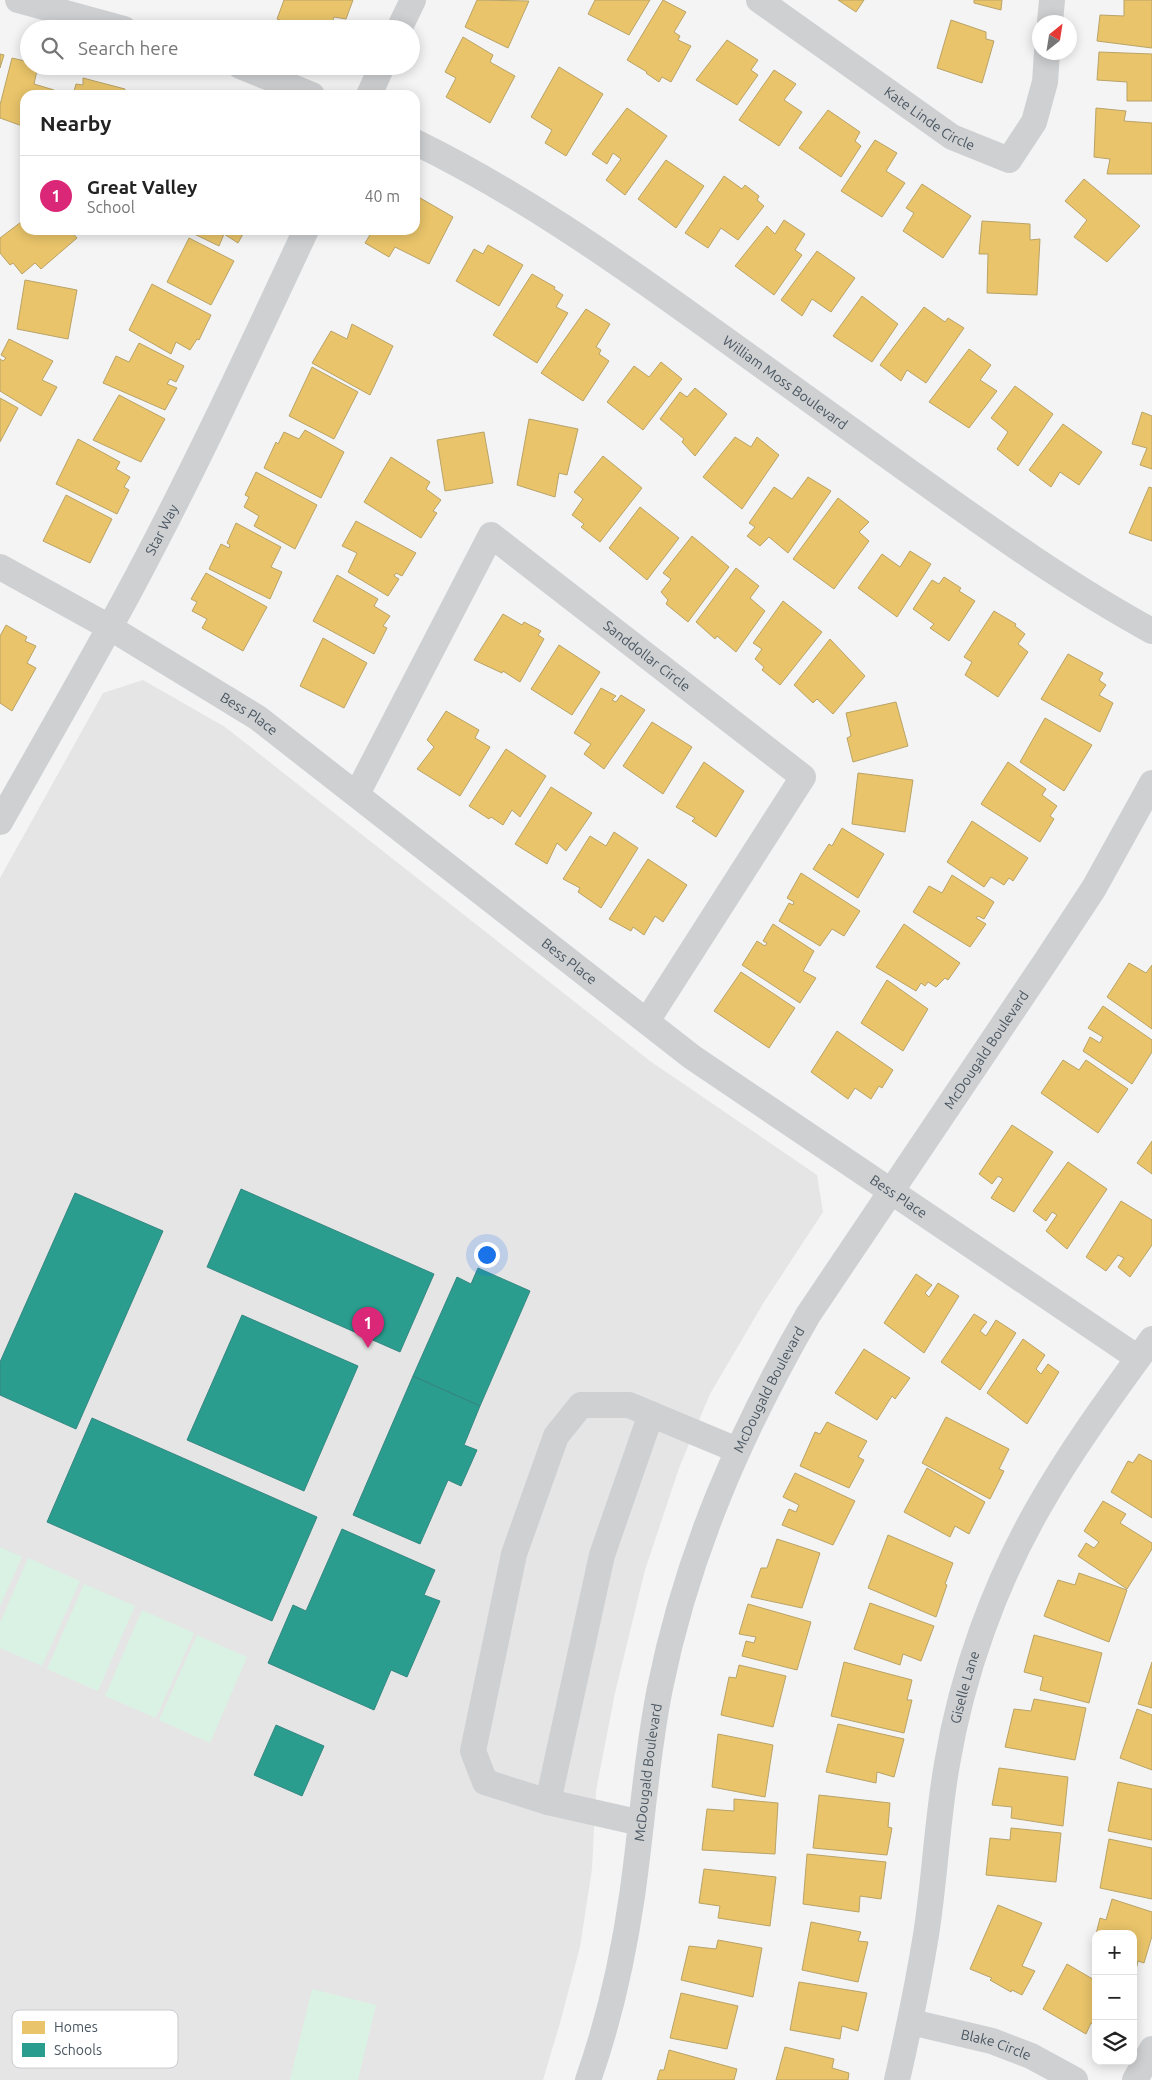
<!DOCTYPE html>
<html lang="en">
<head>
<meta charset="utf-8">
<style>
	body { margin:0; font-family:Ubuntu,sans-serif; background:#f2f2f2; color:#222 }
	.controls { position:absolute; right:15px; bottom:15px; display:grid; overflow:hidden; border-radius:10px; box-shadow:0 2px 12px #0003 }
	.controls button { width:45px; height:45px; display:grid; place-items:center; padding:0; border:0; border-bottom:1px solid #e0e0e0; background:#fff; color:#222; font:25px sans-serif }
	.compass { position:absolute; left:1032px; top:15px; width:45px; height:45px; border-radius:50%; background:#fff; box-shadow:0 2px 12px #0003; rotate:30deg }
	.you { position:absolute; left:486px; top:1254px; width:18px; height:18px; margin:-12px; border:4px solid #fff; border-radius:50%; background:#1a73e8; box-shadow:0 0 0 8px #1a73e833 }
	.badge { display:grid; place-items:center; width:32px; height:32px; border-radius:50%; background:#db2777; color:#fff; font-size:16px; font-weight:700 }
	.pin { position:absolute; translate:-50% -41px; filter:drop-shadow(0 1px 2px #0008) }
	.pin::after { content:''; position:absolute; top:26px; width:18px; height:15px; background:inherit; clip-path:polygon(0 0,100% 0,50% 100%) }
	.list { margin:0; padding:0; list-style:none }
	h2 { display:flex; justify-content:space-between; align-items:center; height:65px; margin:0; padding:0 20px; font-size:21px }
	h2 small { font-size:16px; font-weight:400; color:#767676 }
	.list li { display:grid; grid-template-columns:32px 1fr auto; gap:15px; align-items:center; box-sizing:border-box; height:80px; padding:0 20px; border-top:1px solid #e0e0e0 }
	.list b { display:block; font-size:19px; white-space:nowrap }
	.list p { margin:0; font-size:16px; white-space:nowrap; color:#767676 }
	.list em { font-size:16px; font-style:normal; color:#767676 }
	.icon { flex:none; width:28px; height:28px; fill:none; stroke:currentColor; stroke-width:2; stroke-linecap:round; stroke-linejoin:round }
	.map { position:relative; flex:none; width:1152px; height:2080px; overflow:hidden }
	.search { position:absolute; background:#fff; box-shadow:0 2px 12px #0003; left:20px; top:20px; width:400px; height:55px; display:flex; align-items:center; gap:12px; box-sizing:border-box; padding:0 18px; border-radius:28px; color:#767676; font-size:19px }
	.panel { position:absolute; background:#fff; box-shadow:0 2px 12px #0003; left:20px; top:90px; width:400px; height:145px; border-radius:15px }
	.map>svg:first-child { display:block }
	.education { fill:#e6e5e6 }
	.green { fill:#d9f2e3 }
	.homes { fill:#e9c46a; stroke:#b9a367 }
	.schools { fill:#2a9d8f; stroke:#348881 }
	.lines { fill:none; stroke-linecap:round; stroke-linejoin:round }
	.minor { stroke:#ced0d2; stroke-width:26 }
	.labels { text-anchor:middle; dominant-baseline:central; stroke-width:5; stroke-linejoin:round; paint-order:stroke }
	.street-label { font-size:14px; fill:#4a5661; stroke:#fff }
	.key { fill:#fff; stroke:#c9ccd0; stroke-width:1 }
	.key-label { font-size:14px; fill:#4a5661 }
</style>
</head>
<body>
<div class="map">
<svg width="1152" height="2080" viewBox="0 0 1152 2080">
	<rect width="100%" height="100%" fill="#f4f4f4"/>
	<path class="education" d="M143,680l82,47 425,334 167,114 6,37 -59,90 -54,92 -31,74 -34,102 -30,123 -19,98 -4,78 -12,78 -20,76 -17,57h-543v-1202l103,-185z"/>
	<path class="green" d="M0,1547l22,10 -22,49z
		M28,1558l52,23 -38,85 -42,-18v-25z
		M84,1584l51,22 -37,85 -51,-22z
		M142,1610l52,23 -38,85 -51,-22z
		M197,1635l50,22 -37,86 -51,-23z
		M312,1989l64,16 -18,75h-68z"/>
	<path class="homes" d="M284,0h69l-7,19 -12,-2 -4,12h-26l-27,-10z
		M477,0l52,1 -21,47 -43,-21z
		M595,0h55l-21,35 -41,-21z
		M663,0l23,12 -12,20 6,4 -2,4 13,6 -20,36 -9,-5 -3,5 -13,-9 1,-1 -20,-12z
		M838,0h26l-8,12z
		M974,0h28l-1,10 -27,-7z
		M1124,0h28v48l-55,-7 3,-26 24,1z
		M951,20l35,12v7l8,2 -12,42 -45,-15z
		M463,37l30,18 -3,7 25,14 -25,47 -44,-26 10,-19 -11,-6z
		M727,40l31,20 -7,10 7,5 -21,30 -41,-25z
		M1099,52l53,2v47h-25v-19l-30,-2z
		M0,54l4,1 -4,13z
		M12,58l17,4v4h9l-4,18 20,6 -2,5h-27v32l-25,-9v-13z
		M559,67l44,27 -37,62 -21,-13 7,-13 -21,-13z
		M774,70l22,14 -12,16 18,12 -23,34 -40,-26z
		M83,78l42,11 -2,6h-50l3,-11 7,1z
		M627,108l40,28 -42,59 -19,-15 15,-21 -8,-6 -6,11 -15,-10z
		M1096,108l30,3 -2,10 28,2v51h-45l3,-15 -16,-2z
		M828,110l32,22 -5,9 6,5 -20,31 -42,-29z
		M875,140l22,13 -11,18 19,12 -23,34 -41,-26z
		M666,160l38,26 -28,42 -38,-29z
		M724,176l18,13 3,-4 14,11 -2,4 7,6 -26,34 -17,-12 -13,20 -23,-15z
		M1084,179l56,47 -33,36 -33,-25 13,-17 -22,-19z
		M922,184l49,32 -28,42 -40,-27 11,-18 -8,-5z
		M415,195l38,22 -24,47 -34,-17 -6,10 -24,-14 8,-13h42z
		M25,219v11h45l7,8 -36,31 -6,-6 -13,11 -9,-11 -3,2 -10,-12v-15z
		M784,220l21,14 -10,16 7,5 -28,40 -39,-29 32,-40 8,8z
		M982,221l48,3v16l10,-1 -3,56 -50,-2 1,-39h-9z
		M186,230h64l-2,4 -4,-2 -6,11 -14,-9 -5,12z
		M189,238l45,23 -23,44 -44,-23z
		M488,245l35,20 -24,41 -43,-25 18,-32 9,5z
		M817,251l38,27 -24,34 -19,-13 -10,17 -21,-16z
		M532,274l23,13 -1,2 9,6 -7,12 12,6 -31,50 -44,-28z
		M25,280l52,10 -9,49 -51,-10z
		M152,284l59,31 -12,25 -2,-1 -7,11 -14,-8 -5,12 -42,-24z
		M862,296l36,28 -26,38 -39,-26z
		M924,307l21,15 3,-4 16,10 -38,55 -19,-13 -6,11 -21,-16z
		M586,309l24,15 -14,23 5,3 -2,4 10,7 -26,40 -42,-28z
		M352,324l41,22 -23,49 -58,-32 19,-32 16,8z
		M9,339l44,22 -11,19 15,7 -16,29 -41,-25v-32l3,2 3,-3 -5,-3z
		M139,343l45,23 -8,16 -6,-3 -3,5 10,4 -12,22 -62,-27 13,-27 13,6z
		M969,349l22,16 -11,15 17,11 -28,37 -40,-26z
		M661,362l21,17 -39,51 -36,-28 27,-36 15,11z
		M312,367l46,25 -24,47 -45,-23z
		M1015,386l38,28 -35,52 -21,-17 11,-17 -17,-14z
		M695,388l32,26 -32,42 -13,-14 2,-3 -24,-20 20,-27 7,5z
		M119,395l46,24 -24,43 -48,-22z
		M0,398l18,10 -18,34z
		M1142,412l10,4v53l-12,-4 7,-17 -15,-4z
		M529,419l49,10 -11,46 -8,-2 -4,24 -38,-12z
		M1063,424l39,28 -23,33 -19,-13 -9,15 -22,-17z
		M305,430l39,22 -23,46 -57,-30 12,-26 2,2 6,-12 15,7z
		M484,432l9,51 -48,8 -8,-51z
		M735,437l16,10 6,-10 22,18 -37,54 -39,-32z
		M78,439l42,23 -4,7 14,8 -6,10 5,3 -12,24 -61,-30z
		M603,456l39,32 -42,54 -19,-15 3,-3 -12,-9 11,-16 -9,-7z
		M391,457l39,25 -4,7 15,11 -8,11 4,2 -16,25 -57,-36z
		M256,472l61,33 -22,44 -41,-23 5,-10 -15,-9 5,-10 -4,-2z
		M808,477l23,14 -43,62 -19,-16 -9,9 -13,-10 8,-9 -6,-4 25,-36 18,12z
		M1149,487l3,1v53l-23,-8z
		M66,495l46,24 -22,44 -47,-22z
		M838,498l31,24 -10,10 10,9 -35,48 -41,-30z
		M640,507l39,31 -32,42 -38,-32z
		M356,521l60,32 -14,23 -6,-3 -2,3 5,3 -11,17 -40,-24 9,-19 -15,-7z
		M236,523l45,24 -10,20 11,5 -12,27 -61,-30 12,-25 8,4 1,-3 -3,-2z
		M692,536l37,31 -41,55 -22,-18 2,-4 -7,-8 10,-13 -8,-6z
		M910,551l21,13 -34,53 -39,-29 24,-34 18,13z
		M736,568l23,18 -9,12 15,13 -29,41 -19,-16 -2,3 -19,-17z
		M206,573l61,34 -24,44 -41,-23 5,-9 -15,-8 5,-9 -6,-3z
		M337,575l41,24 -4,7 16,10 -7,10 4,2 -13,26 -61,-33z
		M944,577l17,11 -2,3 16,10 -26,40 -19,-13 4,-4 -21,-15 19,-29 7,4z
		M783,601l39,31 -42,53 -18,-15 2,-3 -9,-8 7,-10 -9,-6z
		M994,611l22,13 -1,2 10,8 -7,10 10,8 -30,45 -33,-22 7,-13 -8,-5z
		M503,614l19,11 2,-3 17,9 -3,4 6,4 -24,43 -17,-11 -1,2 -28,-13z
		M6,625l21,12 -2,4 11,5 -9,17 9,5 -24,43 -12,-8v-67z
		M323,638l44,25 -23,45 -44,-22z
		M830,639l35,37 -32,38 -16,-15 -4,4 -19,-18z
		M559,645l41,27 -28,43 -41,-26z
		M1068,654l35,19 -4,7 7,5 -7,10 14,8 -13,29 -59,-33z
		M601,688l15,8 -4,4 4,2 5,-7 24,15 -41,59 -20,-15 7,-10 -17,-11z
		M896,702l12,44 -55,16 -6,-24 4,-2 -5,-23z
		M446,711l33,19 -4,8 15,9 -30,49 -43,-27 17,-22 -7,-7z
		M1045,718l47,27 -28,46 -44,-29z
		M652,722l40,25 -29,47 -40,-28z
		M506,749l40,27 -26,41 -8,-7 -9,15 -12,-8 -2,2 -20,-13z
		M704,762l40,29 -28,46 -24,-16 3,-3 -19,-11z
		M1008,762l38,27 -4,6 15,11 -7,10 4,3 -14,23 -59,-38z
		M858,773l55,7 -8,52 -53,-8z
		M551,787l41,26 -26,38 -9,-8 -10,21 -32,-20z
		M972,821l56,37 -15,23 -4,-3 -5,7 -13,-8 -7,10 -37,-25z
		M842,828l42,26 -26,44 -45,-29 16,-25 3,2z
		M614,832l24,16 -37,60 -23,-16 2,-4 -17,-9 27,-43 16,10z
		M648,859l39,26 -24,37 -8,-6 -11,19 -11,-8 -2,4 -22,-12z
		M801,873l59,38 -16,25 -12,-7 -12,17 -41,-25 10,-18 4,2 1,-3 -7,-4z
		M952,875l42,27 -10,17 -6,-3 -2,2 10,6 -16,23 -57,-35 16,-26 13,7z
		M773,924l41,27 -11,20 13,7 -16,25 -58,-38 15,-24 8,5 2,-3 -4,-2z
		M904,924l56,39 -12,17 -3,-2 -9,9 -8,-5 -3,4 -4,-3 -5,8 -40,-24z
		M1129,963l17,10 6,-8v64l-45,-32z
		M741,972l54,36 -26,40 -55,-37z
		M887,980l41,29 -25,42 -42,-28z
		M1103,1006l49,34v12l-20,32 -49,-33 7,-14 10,6 3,-6 -15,-9z
		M837,1031l56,39 -11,18 -3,-2 -8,13 -16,-11 -7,11 -37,-27z
		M1063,1060l16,10 7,-10 42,29 -30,44 -57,-40z
		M1012,1125l41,27 -39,60 -23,-14 12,-19 -5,-3 -6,8 -13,-10z
		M1152,1141v33l-15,-11z
		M1068,1162l39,27 -40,60 -21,-18 11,-16 -5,-3 -6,9 -13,-10z
		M1121,1201l31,19v25l-22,32 -12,-10 6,-9 -6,-3 -12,16 -20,-14z
		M916,1274l16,11 -7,8 4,4 9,-14 21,13 -35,57 -40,-30z
		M974,1314l13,8 -7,9 6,5 10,-16 20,13 -36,57 -39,-28z
		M1023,1339l22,16 -9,14 5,5 7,-10 11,8 -32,52 -40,-31z
		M864,1349l46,29 -15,21 -3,-3 -15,24 -42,-27z
		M946,1417l63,32 -10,20 5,2 -14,28 -68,-36z
		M827,1422l40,19 -9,16 6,3 -15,28 -49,-22 15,-34 5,2z
		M1139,1454l13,7v57l-41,-26 17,-31 5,2z
		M927,1468l58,34 -16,32 -14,-8 -5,11 -46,-25z
		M795,1473l60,28 -22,44 -51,-20 7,-16 7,3 3,-7 -16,-8z
		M1103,1501l23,13 -6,9 32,20v6l-25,40 -49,-33 8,-13 8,5 5,-6 -15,-11z
		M888,1535l65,28 -8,21 2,1 -11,32 -68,-29z
		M777,1539l43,14 -18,55 -51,-11 10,-29h6z
		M1079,1573l48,17 -18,52 -65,-26 14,-36 17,5z
		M870,1603l64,23 -13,35 -18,-7 -3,11 -46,-16z
		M748,1604l63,18 -14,48 -55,-14 4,-15 8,2 2,-6 -17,-3z
		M1034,1635l68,18 -13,50 -49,-13 3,-13 -19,-5z
		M844,1662l68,18 -5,20h5l-8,33 -73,-17z
		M1152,1662v46l-14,-4z
		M739,1665l47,11 -13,51 -52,-12 8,-38 7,1z
		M1034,1699l52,9 -11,52 -70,-13 9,-38 17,2z
		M1137,1709l15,6v55l-32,-12z
		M838,1724l66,15 -10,38 -17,-5 -1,11 -50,-11z
		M718,1734l55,11 -8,52 -53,-10z
		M999,1768l69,9 -5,49 -52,-8 1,-11 -20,-2z
		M1118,1782l34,7v51l-44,-9z
		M819,1795l71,8 -2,24 4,1 -5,27 -74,-7z
		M734,1799l44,4 -3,51 -73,-4 5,-41 27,2z
		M1011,1828l50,5 -5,49 -70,-7 4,-37 20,2z
		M1109,1839l43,9v51l-52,-11z
		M807,1854l79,8 -5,37 -21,-3 -1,16 -56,-8z
		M704,1869l72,8 -6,49 -52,-8 2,-12 -21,-3z
		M1112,1899l40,13v24l-8,27 -6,-2 -3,13 -2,-40h-37l4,-16 6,2z
		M998,1905l44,18 -20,43 13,5 -13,24 -10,-5 -1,2 -21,-12 2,-2 -22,-9z
		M811,1922l50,10 -3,9 10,1 -10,40 -56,-12z
		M718,1940l44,8 -9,49 -72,-17 8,-34 27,3z
		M1067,1964l29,17v45l-5,-3 -5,11 -43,-25z
		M799,1982l68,11 -9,38 -16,-5 -2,13 -50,-9z
		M681,1993l57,13 -11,43 -57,-11z
		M785,2047l49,12 -2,9 17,5 -1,7h-72z
		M669,2050l68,19 -3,11h-77l3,-10h4z"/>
	<path class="schools" d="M241,1189l193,85 -34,78 -193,-85z
		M75,1193l88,38 -87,198 -76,-34v-33z
		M478,1268l52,23 -50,115 -67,-30 44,-99 14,7z
		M242,1315l116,51 -54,125 -117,-51z
		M413,1376l67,30 -16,39 13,5 -16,36 -13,-6 -28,64 -67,-29z
		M92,1418l225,99 -45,104 -225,-99z
		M342,1529l93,41 -11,25 16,6 -33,76 -16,-7 -17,40 -106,-47 25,-58 13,6z
		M276,1725l48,21 -22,50 -48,-21z"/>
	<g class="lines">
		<g class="minor">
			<path d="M18,0l106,29"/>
			<path id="s1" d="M759,0l193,137 57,23 25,-38 11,-40 2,-30"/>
			<path d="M1050,22l2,-22"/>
			<path d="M399,29l14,-29"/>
			<path d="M240,66l72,29"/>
			<path d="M369,95l13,-29"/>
			<path id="s2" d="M415,142c102,50 194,114 286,180 69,49 137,99 206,148 80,57 159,114 245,161"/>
			<path id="s3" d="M0,567l109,60 149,91 434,339 446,301"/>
			<path id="s4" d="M357,794l134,-259 312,242 -156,244"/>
			<path id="s5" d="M0,822c43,-76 86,-151 128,-228 64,-119 121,-242 178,-364"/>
			<path d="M548,1802l54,-247 49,-141"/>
			<path d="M641,1823l-93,-21 -63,-20 -12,-31 41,-197 42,-118 25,-31h48l108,45"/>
			<path id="s6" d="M911,2022l81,19 39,15 44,24"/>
			<path id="s7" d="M588,2080c21,-59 35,-122 44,-184 10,-69 14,-139 28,-208 27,-134 80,-255 148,-373l238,-354 48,-73 58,-105"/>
			<path id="s8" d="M897,2080c11,-48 21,-96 29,-145 9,-57 11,-115 21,-171 15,-90 48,-181 93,-259 33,-58 73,-112 112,-166"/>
			<path d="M1135,2080l17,-31"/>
		</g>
	</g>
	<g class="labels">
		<g class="street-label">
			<text stroke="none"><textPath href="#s1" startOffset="208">Kate Linde Circle</textPath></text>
			<text stroke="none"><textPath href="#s2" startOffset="442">William Moss Boulevard</textPath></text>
			<text stroke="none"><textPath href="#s5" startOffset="334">Star Way</textPath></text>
			<text stroke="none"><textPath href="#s4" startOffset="489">Sanddollar Circle</textPath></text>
			<text stroke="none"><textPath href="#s3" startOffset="289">Bess Place</textPath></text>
			<text stroke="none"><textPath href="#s3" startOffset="694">Bess Place</textPath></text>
			<text stroke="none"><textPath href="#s7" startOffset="1122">McDougald Boulevard</textPath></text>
			<text stroke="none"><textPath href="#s3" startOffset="1099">Bess Place</textPath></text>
			<text stroke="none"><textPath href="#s7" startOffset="718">McDougald Boulevard</textPath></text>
			<text stroke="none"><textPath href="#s8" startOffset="399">Giselle Lane</textPath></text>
			<text stroke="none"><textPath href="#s7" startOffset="314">McDougald Boulevard</textPath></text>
			<text stroke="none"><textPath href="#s6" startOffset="88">Blake Circle</textPath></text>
		</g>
	</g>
	<rect x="12" y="2010" width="166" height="58" rx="8" class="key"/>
	<rect x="22" y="2021" width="23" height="13" fill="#e9c46a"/>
	<rect x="22" y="2043" width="23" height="14" fill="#2a9d8f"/>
	<g class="key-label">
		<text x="54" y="2032">Homes</text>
		<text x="54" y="2055">Schools</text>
	</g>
</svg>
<div class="controls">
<button>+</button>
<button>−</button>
<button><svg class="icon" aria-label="layers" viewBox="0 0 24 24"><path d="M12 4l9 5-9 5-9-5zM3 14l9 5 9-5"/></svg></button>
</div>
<svg class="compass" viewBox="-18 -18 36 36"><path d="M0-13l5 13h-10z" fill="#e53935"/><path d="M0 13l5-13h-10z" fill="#767676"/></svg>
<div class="you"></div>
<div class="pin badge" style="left:368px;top:1348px">1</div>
<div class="search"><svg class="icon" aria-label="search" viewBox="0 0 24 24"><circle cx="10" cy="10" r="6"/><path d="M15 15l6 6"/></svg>Search here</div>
<section class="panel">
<h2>Nearby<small></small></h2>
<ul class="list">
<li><span class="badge">1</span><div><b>Great Valley</b><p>School</p></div><em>40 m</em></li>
</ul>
</section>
</div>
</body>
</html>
